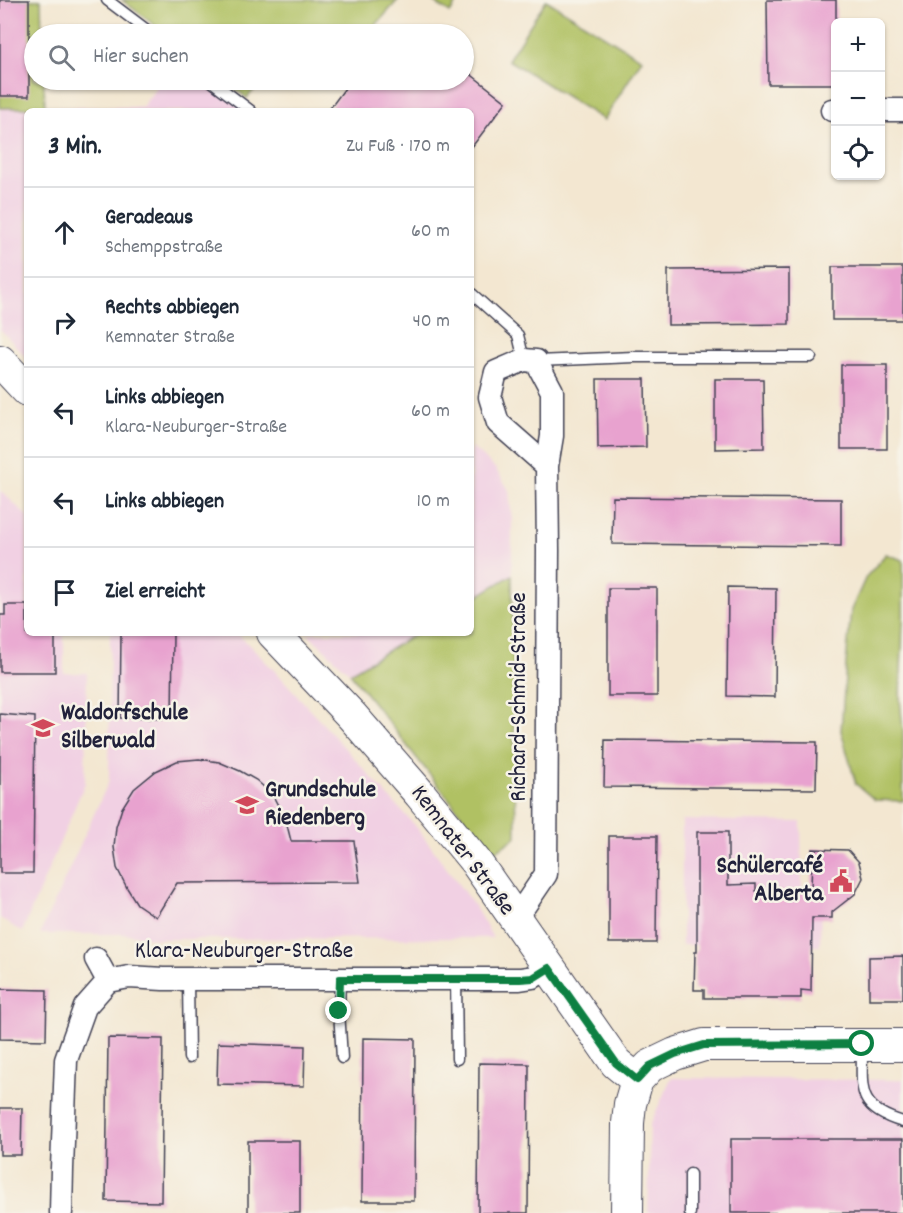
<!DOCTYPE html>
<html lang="de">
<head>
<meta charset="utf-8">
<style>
	body { margin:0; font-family:Dekko,sans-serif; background:#f2f2f3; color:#1f2937 }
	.controls { position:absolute; right:18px; top:18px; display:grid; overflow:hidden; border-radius:9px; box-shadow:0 2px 4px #0004 }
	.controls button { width:54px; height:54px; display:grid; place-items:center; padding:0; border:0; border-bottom:2px solid #e0e1e3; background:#fff; color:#1f2937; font:30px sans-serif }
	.stop { position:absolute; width:18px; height:18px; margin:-14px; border:4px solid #0b8043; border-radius:50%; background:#fff }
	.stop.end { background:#0b8043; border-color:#fff; box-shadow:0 2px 6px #0008 }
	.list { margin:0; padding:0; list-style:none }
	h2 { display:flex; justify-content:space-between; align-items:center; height:78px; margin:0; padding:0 24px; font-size:26px }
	h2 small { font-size:20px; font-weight:400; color:#747a83 }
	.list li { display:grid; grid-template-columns:39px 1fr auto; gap:18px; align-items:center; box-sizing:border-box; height:90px; padding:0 24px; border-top:2px solid #e0e1e3 }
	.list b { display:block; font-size:22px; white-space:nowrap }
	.list p { margin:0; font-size:20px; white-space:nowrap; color:#747a83 }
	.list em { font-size:20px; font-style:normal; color:#747a83 }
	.icon { flex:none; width:33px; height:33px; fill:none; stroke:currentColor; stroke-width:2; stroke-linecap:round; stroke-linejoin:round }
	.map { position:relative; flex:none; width:903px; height:1213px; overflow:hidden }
	.search { position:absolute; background:#fff; box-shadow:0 2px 4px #0004; left:24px; top:24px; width:450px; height:66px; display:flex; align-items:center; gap:15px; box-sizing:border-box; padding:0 21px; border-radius:33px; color:#747a83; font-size:22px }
	.panel { position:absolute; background:#fff; box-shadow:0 2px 4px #0004; left:24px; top:108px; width:450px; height:528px; border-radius:9px }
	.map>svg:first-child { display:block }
	.built { fill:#f1d0e3 }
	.green { fill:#b0c164; stroke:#697250; stroke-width:1.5 }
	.building { fill:#e8a2cf }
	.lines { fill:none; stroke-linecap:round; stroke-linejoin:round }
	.lane-casing { stroke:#414052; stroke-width:13 }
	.street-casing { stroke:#414052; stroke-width:25 }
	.secondary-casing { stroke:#414052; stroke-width:34 }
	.lane { stroke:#fff; stroke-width:10 }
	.street { stroke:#fff; stroke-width:22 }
	.secondary { stroke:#fff; stroke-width:32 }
	.route { stroke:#0b8043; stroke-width:8 }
	.labels { text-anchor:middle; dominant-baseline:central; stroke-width:5; stroke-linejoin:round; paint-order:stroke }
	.street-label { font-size:24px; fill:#22223b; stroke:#f7f3e8 }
	.poi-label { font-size:24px; font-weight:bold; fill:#22223b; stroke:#f7f3e8; text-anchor:start }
</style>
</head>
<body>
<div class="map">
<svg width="903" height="1213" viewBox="0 0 903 1213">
	<rect width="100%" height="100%" fill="#f7f3e8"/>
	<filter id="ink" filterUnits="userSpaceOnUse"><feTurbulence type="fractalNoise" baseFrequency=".0167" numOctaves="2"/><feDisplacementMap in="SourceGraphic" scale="12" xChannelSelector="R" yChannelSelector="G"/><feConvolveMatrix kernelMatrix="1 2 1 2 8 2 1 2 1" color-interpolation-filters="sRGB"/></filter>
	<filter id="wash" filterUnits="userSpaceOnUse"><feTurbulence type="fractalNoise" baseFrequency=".008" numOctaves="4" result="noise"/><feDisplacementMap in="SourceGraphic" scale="24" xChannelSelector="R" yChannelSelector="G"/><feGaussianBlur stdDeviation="1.35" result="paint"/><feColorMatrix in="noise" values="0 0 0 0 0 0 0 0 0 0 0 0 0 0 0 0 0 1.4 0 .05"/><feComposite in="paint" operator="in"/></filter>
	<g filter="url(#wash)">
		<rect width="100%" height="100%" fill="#f3e7d1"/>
		<path class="built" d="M162,80h48l41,31h-224v247l-27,-29v-221l142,-1z
			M471,447l24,21 14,22 3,29v56l-41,25z
			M0,490l27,26v117h37v40h23l-2,110 -63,149 -22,-14z
			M110,633h127l41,41 140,155 57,78 18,31 -337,1 -27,-5h-89l69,-153z
			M307,633h110l-67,40z
			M682,820l119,2 1,76 19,1 -1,47 -138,-1z
			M671,1078l232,2v133h-255l2,-88z"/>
		<path class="green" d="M0,0h41l1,34h-8v46h10l1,28h-45z
			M122,0h276l-30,34h-202z
			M431,0h28l-9,13z
			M546,0l96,59 -38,61 -96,-60z
			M224,80h39l-16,18z
			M886,554l17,6v57l-3,82 3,32v70l-28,-1 -19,-16 -15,-53 5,-67 5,-54 15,-33z
			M512,575l4,262 -24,17 -142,-181 67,-40h54v-33z"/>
		<g id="blocks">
			<path class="building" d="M0,0h29v96h-29z
				M767,0h69v84h-68z
				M464,69l42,33 -35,46v-37h-143l23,-31h113z
				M832,267h71v53h-71z
				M789,269v55l-121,1v-55z
				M841,365h46v84h-46z
				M597,379h48l1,68 -48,1z
				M715,379h48l1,69 -49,1z
				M613,497l228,2v47l-229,-2z
				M728,587l48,1 -1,109 -48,-1z
				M608,588h49v108h-49z
				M5,605h22v28h28v39h-55v-57h5z
				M121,633h52l-1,86 -52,-1z
				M0,714l35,3 -2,156h-33z
				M605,740l212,2 -1,47 -212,-2z
				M199,759l20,3 21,9 16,9 16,14 14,27 5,20h63l6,41 -183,1 -21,34 -19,-13 -10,-16 -10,-20 -3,-21 2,-20 6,-19 12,-19 22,-18 21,-10z
				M697,832h31v53l28,-1v7h55l1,-42 36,1 11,12 4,16 -8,16 -23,18v6h-20l-1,73 -10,-1v8h-97v-8h-10l1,-38h2z
				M609,836h48l-1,107h-47z
				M903,956v43h-34v-42z
				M0,989l47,1 -1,50 -46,-1z
				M108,1038l55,1 -2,163 -55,-1z
				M363,1038l52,1 -1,162h-52z
				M218,1043l87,3 -1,40 -87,-2z
				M479,1063l50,1 -1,149h-50z
				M0,1108h22l-1,47h-21z
				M731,1139h172v74h-172z
				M248,1141h52v72h-52z"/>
		</g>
	</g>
	<g filter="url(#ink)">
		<use href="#blocks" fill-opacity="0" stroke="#414052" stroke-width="1.5"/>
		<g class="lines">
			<g class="lane-casing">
				<path id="lane" d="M107,0l45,34
					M210,80l41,31
					M471,293l47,42 6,25
					M537,361l97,-4h177
					M456,978l1,81
					M188,979l1,79
					M340,979l-1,32 3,47
					M862,1048c0,42 -6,60 41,74
					M690,1213v-39"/>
			</g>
			<g class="street-casing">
				<path id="street" d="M832,110h4
					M880,110h23
					M512,917l13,-12 21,-31 2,-324 -1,-84 5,-30v-45l-16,-30 -12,-1 -28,12 -6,25 8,26 49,43
					M96,959l12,22
					M61,1213l1,-44 4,-109 19,-53 23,-26 21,-4 34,2h357l13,-2 16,-9"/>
			</g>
			<g class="secondary-casing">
				<path id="secondary" d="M0,361l27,29
					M273,633l79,83 68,78 55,67 141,202 21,17
					M627,1213l1,-90 2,-19 7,-24 13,-14 25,-12 29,-9h199"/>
			</g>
			<use href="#lane" class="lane"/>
			<use href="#street" class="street"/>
			<use href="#secondary" class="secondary"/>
		</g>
	</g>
	<g class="lines" filter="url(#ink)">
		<path class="route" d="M339,1011l1,-32h180l13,-1 16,-10 67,95 21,17 13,-14 25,-12 29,-9 158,-1"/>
	</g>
	<defs>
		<g id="school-bare" transform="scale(1.8)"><path d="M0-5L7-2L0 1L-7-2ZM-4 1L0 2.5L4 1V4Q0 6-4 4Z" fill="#d1495b" stroke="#f7f3e8" stroke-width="2.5" paint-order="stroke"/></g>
		<g id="civic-bare" transform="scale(1.8)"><path d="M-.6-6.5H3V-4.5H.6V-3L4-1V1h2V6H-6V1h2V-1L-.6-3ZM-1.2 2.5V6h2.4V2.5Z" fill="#d1495b" stroke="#f7f3e8" stroke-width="2.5" paint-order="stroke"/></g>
	</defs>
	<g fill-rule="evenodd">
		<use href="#school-bare" x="43" y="728"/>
		<use href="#school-bare" x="247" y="805"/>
		<use href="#civic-bare" x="841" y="881"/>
	</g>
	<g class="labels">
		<g class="street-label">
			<text transform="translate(520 697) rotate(-90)">Richard-Schmid-Straße</text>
			<text transform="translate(462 851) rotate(53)">Kemnater Straße</text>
			<text x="244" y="952">Klara-Neuburger-Straße</text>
		</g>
		<g class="poi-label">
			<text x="61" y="714">Waldorfschule<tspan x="61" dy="28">Silberwald</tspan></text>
			<text x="265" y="791">Grundschule<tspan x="265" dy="28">Riedenberg</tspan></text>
			<text x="823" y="867" text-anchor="end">Schülercafé<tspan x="823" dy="28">Alberta</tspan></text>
		</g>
	</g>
</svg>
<div class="controls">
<button>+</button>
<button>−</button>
<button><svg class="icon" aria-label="locate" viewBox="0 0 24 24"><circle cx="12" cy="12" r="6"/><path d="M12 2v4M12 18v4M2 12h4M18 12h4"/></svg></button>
</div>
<div class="stop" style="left:862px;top:1044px"></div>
<div class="stop end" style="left:339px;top:1011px"></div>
<div class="search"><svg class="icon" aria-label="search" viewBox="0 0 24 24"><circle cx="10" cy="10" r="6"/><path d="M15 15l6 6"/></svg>Hier suchen</div>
<section class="panel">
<h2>3 Min.<small>Zu Fuß · 170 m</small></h2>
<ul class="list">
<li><svg class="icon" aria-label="ahead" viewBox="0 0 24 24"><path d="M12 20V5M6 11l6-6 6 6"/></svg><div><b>Geradeaus</b><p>Schemppstraße</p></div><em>60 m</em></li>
<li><svg class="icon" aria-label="right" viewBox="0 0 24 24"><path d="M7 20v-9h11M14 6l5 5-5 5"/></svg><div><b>Rechts abbiegen</b><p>Kemnater Straße</p></div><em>40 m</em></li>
<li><svg class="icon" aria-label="left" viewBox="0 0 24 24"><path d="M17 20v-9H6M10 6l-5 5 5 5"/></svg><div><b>Links abbiegen</b><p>Klara-Neuburger-Straße</p></div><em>60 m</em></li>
<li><svg class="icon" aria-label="left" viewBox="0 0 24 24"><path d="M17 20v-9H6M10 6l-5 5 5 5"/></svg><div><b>Links abbiegen</b></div><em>10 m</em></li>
<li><svg class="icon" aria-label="arrive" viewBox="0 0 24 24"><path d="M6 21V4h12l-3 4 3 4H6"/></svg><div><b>Ziel erreicht</b></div></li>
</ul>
</section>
</div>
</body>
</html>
